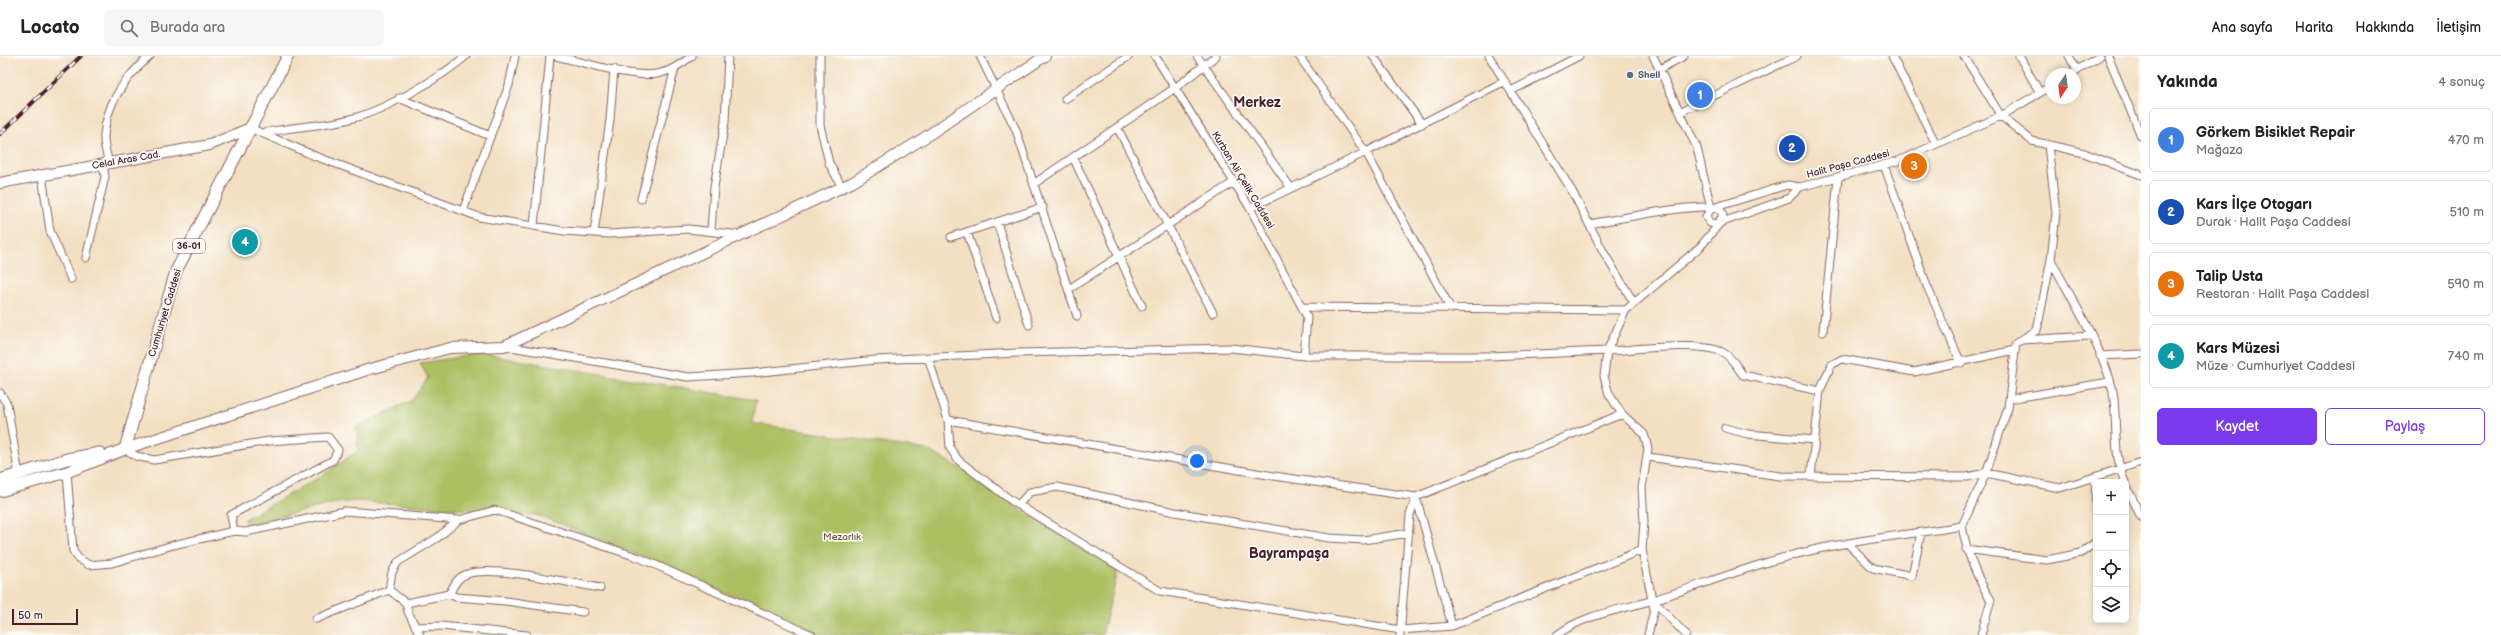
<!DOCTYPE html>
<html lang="tr">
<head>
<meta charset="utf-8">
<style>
	body { margin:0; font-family:"Balsamiq Sans",sans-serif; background:#f6f6f6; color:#222 }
	.controls { position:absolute; right:12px; bottom:12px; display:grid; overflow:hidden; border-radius:6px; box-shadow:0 2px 6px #0003 }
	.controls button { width:36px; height:36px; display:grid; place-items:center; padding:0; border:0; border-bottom:1px solid #e0e0e0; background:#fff; color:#222; font:20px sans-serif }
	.compass { position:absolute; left:2045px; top:12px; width:36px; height:36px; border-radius:50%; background:#fff; box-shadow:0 2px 6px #0003; rotate:193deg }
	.scale { position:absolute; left:12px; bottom:10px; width:66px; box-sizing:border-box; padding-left:4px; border:2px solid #4a1f2b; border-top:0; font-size:11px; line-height:14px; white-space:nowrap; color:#4a1f2b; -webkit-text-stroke:3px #fdfcf7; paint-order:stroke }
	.you { position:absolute; left:1197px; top:405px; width:14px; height:14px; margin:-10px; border:3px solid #fff; border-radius:50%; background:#1a73e8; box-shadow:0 0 0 6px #1a73e833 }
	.badge { display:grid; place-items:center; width:26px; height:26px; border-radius:50%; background:#7c3aed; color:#fff; font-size:13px; font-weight:700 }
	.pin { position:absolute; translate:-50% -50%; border:2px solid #fff; box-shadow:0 1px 4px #0006 }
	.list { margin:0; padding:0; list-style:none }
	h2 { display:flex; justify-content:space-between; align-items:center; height:52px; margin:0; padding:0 16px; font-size:17px }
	h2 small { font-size:13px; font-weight:400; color:#767676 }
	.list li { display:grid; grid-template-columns:26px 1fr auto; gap:12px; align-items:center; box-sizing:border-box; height:64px; margin:0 8px 8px; padding:0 8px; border:1px solid #e0e0e0; border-radius:6px }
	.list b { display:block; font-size:15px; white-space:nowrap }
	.list p { margin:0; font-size:13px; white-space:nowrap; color:#767676 }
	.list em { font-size:13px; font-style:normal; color:#767676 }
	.actions { display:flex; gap:8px; padding:12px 16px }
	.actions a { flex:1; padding:9px 0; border:1px solid #7c3aed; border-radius:6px; text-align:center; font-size:14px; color:#7c3aed }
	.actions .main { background:#7c3aed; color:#fff }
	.icon { flex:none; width:22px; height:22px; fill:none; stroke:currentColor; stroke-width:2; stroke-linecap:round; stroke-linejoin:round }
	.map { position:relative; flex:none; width:2141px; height:579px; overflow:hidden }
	header { display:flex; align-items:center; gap:24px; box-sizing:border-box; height:56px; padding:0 20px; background:#fff; border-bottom:1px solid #e0e0e0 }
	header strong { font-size:19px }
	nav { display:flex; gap:22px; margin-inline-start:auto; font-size:14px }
	.search { width:280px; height:36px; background:#f6f6f6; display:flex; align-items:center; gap:10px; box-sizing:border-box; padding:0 14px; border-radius:6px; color:#767676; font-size:15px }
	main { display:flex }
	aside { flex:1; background:#fff }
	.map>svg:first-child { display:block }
	.green { fill:#acbf63; stroke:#7b6f47 }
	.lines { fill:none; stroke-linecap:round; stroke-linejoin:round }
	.minor-casing { stroke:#856360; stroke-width:9 }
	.secondary-casing { stroke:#856360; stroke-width:12 }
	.primary-casing { stroke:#856360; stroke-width:13 }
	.minor { stroke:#fff; stroke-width:7 }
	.secondary { stroke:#fff; stroke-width:10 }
	.primary { stroke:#fff; stroke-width:11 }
	.rail-casing { stroke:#4a1f2b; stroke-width:4 }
	.rail { stroke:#fdfcf7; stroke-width:2.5; stroke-dasharray:8; stroke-linecap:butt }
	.service-dot { fill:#5c6f8a; stroke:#fdfcf7; stroke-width:1.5 }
	.labels { text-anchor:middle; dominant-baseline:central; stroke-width:3.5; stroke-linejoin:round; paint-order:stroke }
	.shield { fill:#fdfcf7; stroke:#806168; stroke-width:1 }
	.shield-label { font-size:9px; font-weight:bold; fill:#4a1f2b }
	.service-label { font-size:10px; font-weight:bold; fill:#4e5e75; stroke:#fdfcf7; text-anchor:start }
	.street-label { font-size:10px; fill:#4a1f2b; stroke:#fdfcf7 }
	.park-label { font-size:10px; fill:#6c573f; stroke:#fdfcf7 }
	.district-label { font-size:14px; font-weight:bold; fill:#4a1f2b; stroke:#fdfcf7 }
</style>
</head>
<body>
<header>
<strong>Locato</strong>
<div class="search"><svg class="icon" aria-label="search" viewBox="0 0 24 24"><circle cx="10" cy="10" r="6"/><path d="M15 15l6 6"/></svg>Burada ara</div>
<nav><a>Ana sayfa</a><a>Harita</a><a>Hakkında</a><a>İletişim</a></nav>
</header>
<main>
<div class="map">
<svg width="2141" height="579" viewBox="0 0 2141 579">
	<rect width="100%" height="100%" fill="#fdfcf7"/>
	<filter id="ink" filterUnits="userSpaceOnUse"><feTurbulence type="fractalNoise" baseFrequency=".025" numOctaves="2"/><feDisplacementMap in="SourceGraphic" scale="8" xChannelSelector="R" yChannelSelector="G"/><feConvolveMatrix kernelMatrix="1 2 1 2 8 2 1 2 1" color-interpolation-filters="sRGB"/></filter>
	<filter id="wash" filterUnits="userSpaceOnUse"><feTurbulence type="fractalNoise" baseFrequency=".012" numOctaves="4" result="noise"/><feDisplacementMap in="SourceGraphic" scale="16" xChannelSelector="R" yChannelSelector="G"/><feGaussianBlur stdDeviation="0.9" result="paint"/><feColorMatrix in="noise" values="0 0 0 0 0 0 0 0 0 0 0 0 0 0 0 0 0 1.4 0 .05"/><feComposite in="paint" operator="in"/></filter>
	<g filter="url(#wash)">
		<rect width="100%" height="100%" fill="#f3e0c3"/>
		<path class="green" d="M481,298l275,46 -4,23 175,27 44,24 45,33 102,64 -16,64h-83l-18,-2 -14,2h-166l-212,-92 -72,-28 -181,-14 -20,2 -91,22v-6l76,-43 37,-25 -2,-24 56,-27 16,-22 -8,-15z"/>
	</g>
	<g filter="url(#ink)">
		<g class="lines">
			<g class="minor-casing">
				<path id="minor" d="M556,0c27,6 75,22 100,18 14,-2 25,-10 36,-18
					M820,0v69l9,38 13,24
					M980,0l36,74 61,186
					M1155,0l95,152 57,109 -3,39
					M1197,0l94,132
					M1299,0l68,98 84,155
					M1373,0l49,68
					M1489,0l83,135 32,62 30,50
					M1653,0l44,92 14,60
					M1892,0l44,88
					M1964,0l37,60 31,25 52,12 57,22
					M2019,0l21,37
					M2069,0l8,14
					M2108,0l33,80
					M1660,13l24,-13
					M2071,18l29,-18
					M1511,35l68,-35
					M399,42l91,38
					M1065,43l64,-43
					M1680,56l117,-56
					M1117,71l96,186
					M250,72l65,28 164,61 85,14 30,2 16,1 78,-5 53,6
					M264,77c29,-7 63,-7 90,-15 33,-9 86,-40 112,-62
					M1073,101l69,149
					M109,107c-2,-8 -6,-19 -5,-28 3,-33 21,-58 46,-79
					M1884,109l43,121 34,77
					M42,119l8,56 21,48
					M1035,127l140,-95 41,-32
					M641,143l34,-131
					M1716,151l71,-22 13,2
					M1250,152l116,-56 139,-71
					M463,155l46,-126 6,-29
					M997,166l32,103
					M1589,168c25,-4 113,-23 131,-15l3,7 -6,8 -7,-1 -4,-6 5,-9
					M534,170l16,-170
					M711,175l3,-44 11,-65 3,-66
					M967,176l29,86
					M594,177l16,-113 4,-51
					M951,181l92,-30
					M86,202l19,-81 -2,-13
					M2051,204c19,36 55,94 62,132 5,30 -1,62 12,90
					M1069,233l165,-107
					M1302,251l324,3
					M1823,276l15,-154
					M2022,284l68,-4
					M505,290l183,31 65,-4 123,-13 142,-7 213,-5 73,8h185l118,-5 -3,25 5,18 13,20 22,20 4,15 -6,39 2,34 -2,28 12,59 -6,26
					M2100,300l41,-2
					M928,301l20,63 2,28 8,12 54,41 148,90 241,39 51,-4 190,-76
					M1820,335l-77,-16c-6,-8 -12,-19 -21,-23 -24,-11 -87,-2 -115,-1l19,-41 74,-63 20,-24 69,-25 11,-11 98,-26 103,-45 50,-30
					M0,337l7,11 12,71
					M2009,343l100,-17
					M948,364l326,56 142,21 206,-83
					M1725,372l23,6 66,6
					M125,393l11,7 18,4 115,-19 59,-4 10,13 -5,10 -102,55 3,16 12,1 99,-21 114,9 36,-10 145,48 172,77
					M1648,401l132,19 187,1 19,-4 74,15 81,-26
					M67,416l6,79 5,7 11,7 23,-2 61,-18 61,-14
					M1811,420l9,-85 11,-26 11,-6 72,13 101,-22
					M2095,423l1,40
					M2126,429l15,32
					M1416,441l36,129
					M1018,449l12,-13 27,-5 118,25 154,26 34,2 46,-7
					M1962,470c5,28 14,51 29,74l-10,35
					M1848,488l25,24 39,8 9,-43
					M1966,493l81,11 34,-7 15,-11
					M389,534l3,-18 6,-10 39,-24 22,-18
					M389,534l17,13 2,9 12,23
					M449,538l7,3 50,4 77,11
					M1653,544l33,35
					M406,547l43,-9c5,-8 8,-17 18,-20 27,-9 103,9 133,14
					M316,563l73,-29
					M417,571l24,-1 86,9
					M1400,579l10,-120 6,-18
					M1557,579c27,-21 64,-25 96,-35 55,-17 109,-39 165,-51 48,-11 96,-15 144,-23l24,-53 22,-65 8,-65 21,-13 14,-70 5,-47 -8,-68"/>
			</g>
			<g class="secondary-casing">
				<path id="secondary" d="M0,127l210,-38 40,-17
					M125,393l245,-80 80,-21 54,-2 349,-164 71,-44 121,-82"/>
			</g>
			<g class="primary-casing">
				<path id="primary" d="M125,393l51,-178 112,-215
					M0,424l67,-21 33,-6
					M0,435l67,-19 58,-23"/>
			</g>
			<use href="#minor" class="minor"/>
			<use href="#secondary" class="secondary"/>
			<use href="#primary" class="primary"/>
			<g class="rail-casing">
				<path id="rail" d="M0,78l81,-78"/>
			</g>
			<use href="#rail" class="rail"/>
		</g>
	</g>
	<circle class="service-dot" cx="1630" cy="19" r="4"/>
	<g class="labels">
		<rect class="shield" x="173" y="183" width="32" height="14" rx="3"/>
		<g class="shield-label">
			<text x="189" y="190">36-01</text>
		</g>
		<g class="service-label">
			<text x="1638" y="19">Shell</text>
		</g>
		<g class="street-label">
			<text transform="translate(126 104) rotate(-10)">Celal Aras Cad.</text>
			<text transform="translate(1848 108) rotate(-15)">Halit Paşa Caddesi</text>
			<text transform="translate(1243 124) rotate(59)">Kurban Ali Çelik Caddesi</text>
			<text transform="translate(165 257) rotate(-73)">Cumhuriyet Caddesi</text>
		</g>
		<g class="park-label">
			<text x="842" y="481">Mezarlık</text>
		</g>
		<g class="district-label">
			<text x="1257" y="46">Merkez</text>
			<text x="1289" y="497">Bayrampaşa</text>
		</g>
	</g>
</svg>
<div class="controls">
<button>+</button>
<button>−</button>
<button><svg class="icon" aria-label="locate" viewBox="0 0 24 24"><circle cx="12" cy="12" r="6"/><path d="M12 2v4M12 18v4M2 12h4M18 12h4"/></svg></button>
<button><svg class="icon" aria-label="layers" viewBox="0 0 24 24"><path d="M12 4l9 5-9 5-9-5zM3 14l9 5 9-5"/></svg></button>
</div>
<svg class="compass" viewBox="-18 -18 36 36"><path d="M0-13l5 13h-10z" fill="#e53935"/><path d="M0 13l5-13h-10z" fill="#767676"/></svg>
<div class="scale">50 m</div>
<div class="you"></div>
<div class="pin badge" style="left:1700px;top:39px;background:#3f7fe0">1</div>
<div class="pin badge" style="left:1792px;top:92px;background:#1a4fb4">2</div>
<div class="pin badge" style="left:1914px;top:110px;background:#e8710a">3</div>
<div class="pin badge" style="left:245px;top:186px;background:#0f9aa8">4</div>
</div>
<aside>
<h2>Yakında<small>4 sonuç</small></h2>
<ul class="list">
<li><span class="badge" style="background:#3f7fe0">1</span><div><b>Görkem Bisiklet Repair</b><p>Mağaza</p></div><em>470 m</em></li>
<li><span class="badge" style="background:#1a4fb4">2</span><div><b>Kars İlçe Otogarı</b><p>Durak · Halit Paşa Caddesi</p></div><em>510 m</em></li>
<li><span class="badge" style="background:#e8710a">3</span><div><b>Talip Usta</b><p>Restoran · Halit Paşa Caddesi</p></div><em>590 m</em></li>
<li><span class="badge" style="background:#0f9aa8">4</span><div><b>Kars Müzesi̇</b><p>Müze · Cumhuriyet Caddesi</p></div><em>740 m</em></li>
</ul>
<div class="actions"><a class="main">Kaydet</a><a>Paylaş</a></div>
</aside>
</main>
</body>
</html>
